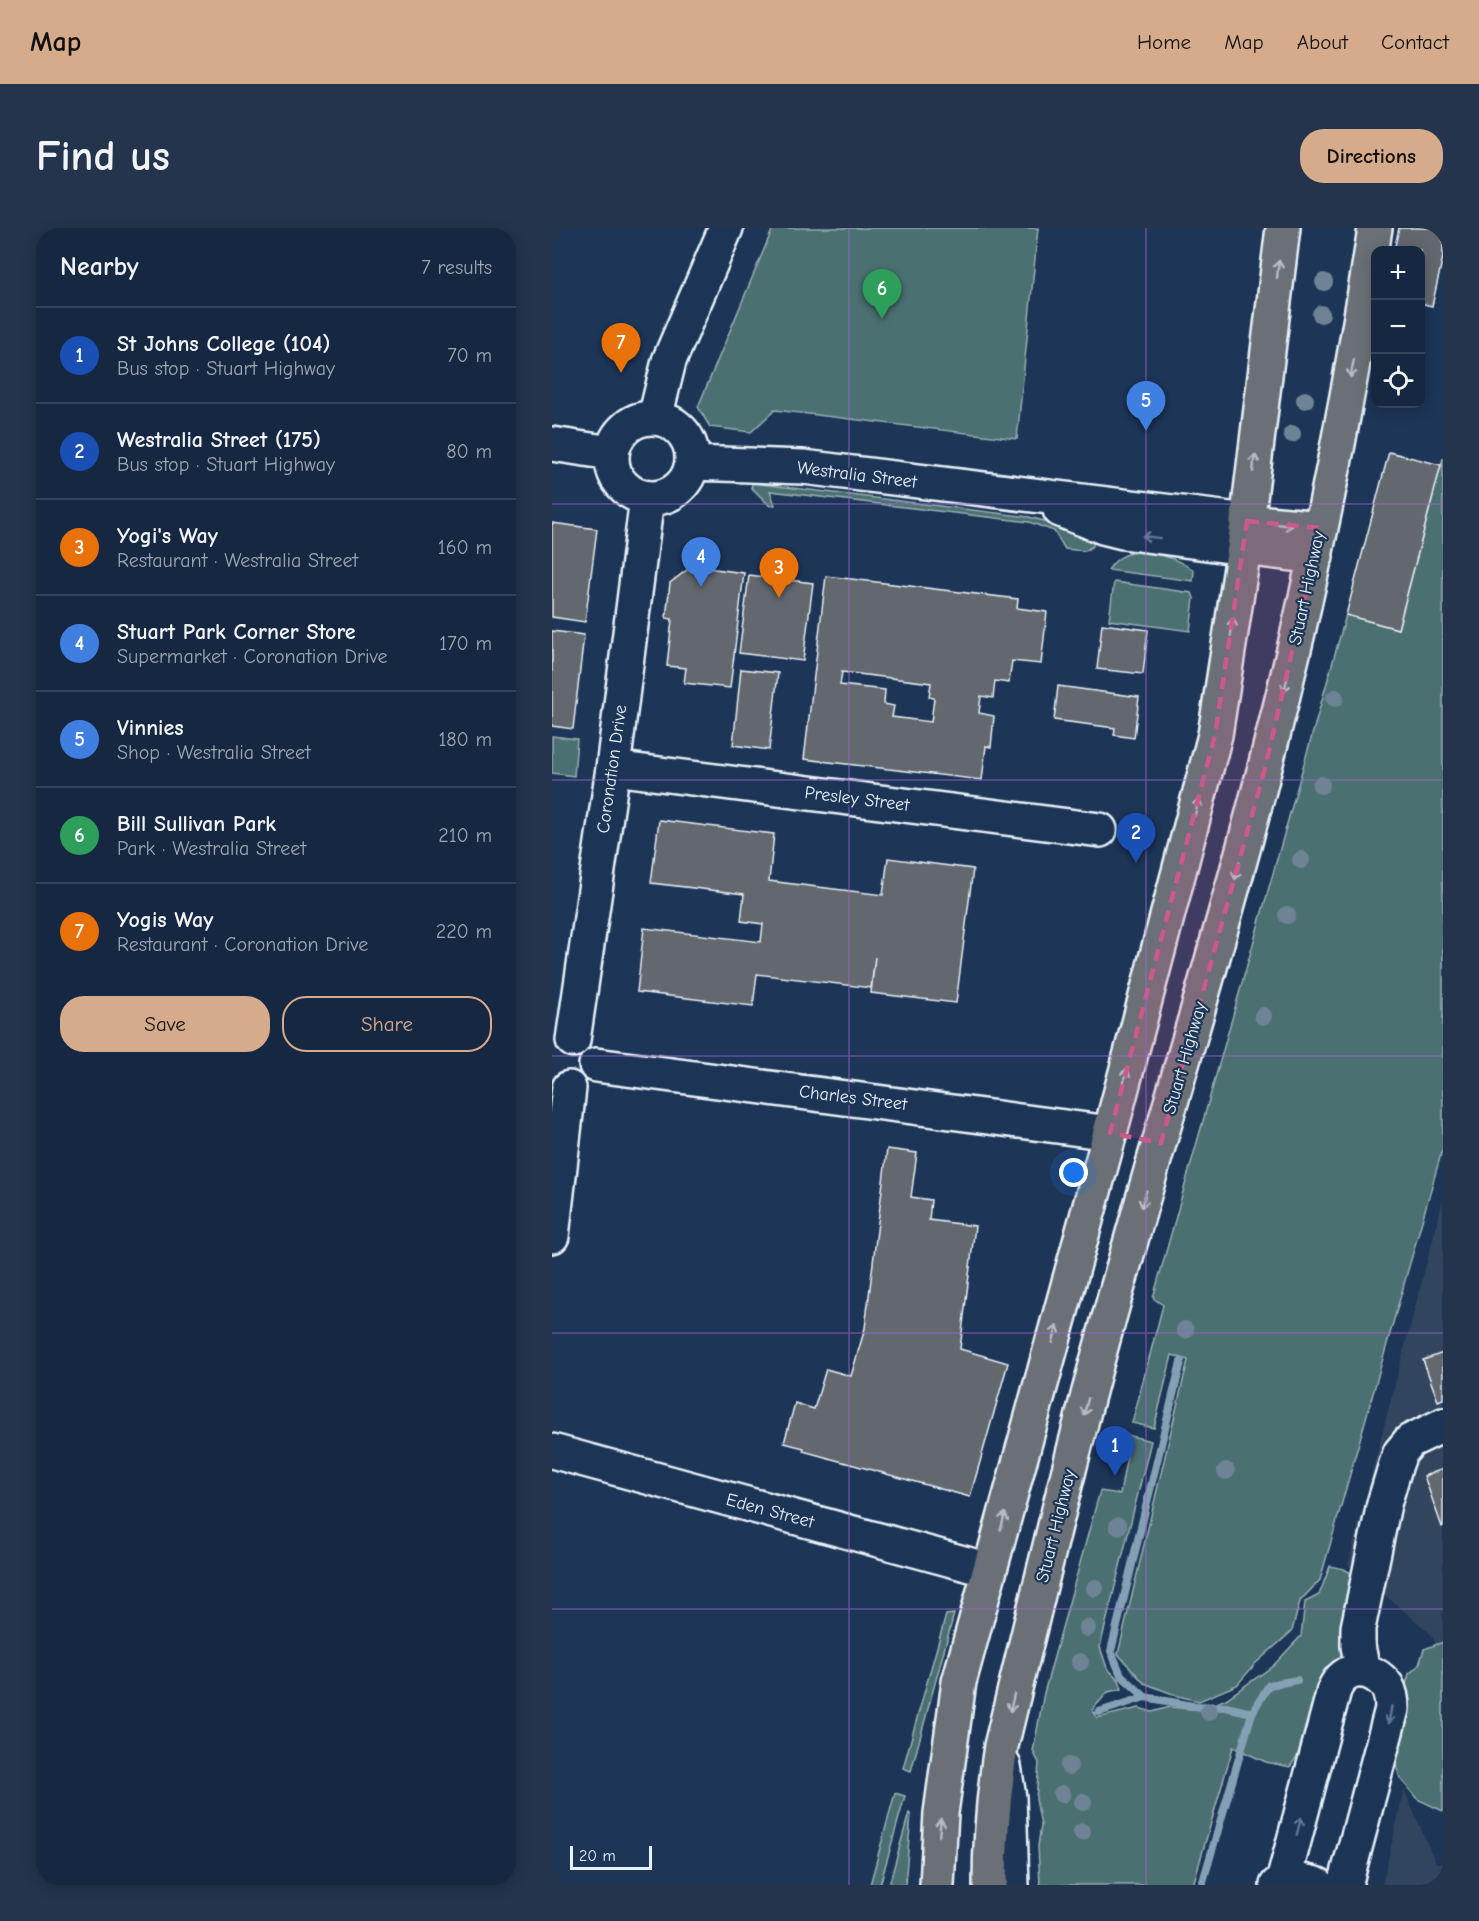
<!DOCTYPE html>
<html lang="en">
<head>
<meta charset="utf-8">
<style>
	body { margin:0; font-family:"Comic Neue",sans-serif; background:#23344c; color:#f1f3f6 }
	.controls { position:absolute; right:18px; top:18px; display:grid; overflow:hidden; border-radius:12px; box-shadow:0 3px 15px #0003 }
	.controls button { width:54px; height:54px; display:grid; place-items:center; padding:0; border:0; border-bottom:2px solid #35445a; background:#162841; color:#f1f3f6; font:30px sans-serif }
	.scale { position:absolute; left:18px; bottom:15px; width:82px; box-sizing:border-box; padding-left:6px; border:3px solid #e8f1f8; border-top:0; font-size:16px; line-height:21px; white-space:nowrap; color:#e8f1f8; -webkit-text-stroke:4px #1d3557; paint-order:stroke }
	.you { position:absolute; left:522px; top:945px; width:21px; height:21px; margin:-15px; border:4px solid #fff; border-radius:50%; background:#1a73e8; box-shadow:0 0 0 9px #1a73e833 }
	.badge { display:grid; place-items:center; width:39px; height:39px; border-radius:50%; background:#d6ab8b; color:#fff; font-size:20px; font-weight:700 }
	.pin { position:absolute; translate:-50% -50px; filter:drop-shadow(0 2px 3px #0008) }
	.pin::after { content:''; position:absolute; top:32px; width:21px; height:18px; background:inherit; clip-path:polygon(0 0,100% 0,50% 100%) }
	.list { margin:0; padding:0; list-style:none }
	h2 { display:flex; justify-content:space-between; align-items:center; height:78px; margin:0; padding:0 24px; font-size:26px }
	h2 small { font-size:20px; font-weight:400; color:#9ea6b1 }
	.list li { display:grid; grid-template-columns:39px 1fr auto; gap:18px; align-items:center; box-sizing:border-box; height:96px; padding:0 24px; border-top:2px solid #35445a }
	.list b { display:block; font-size:22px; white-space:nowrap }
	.list p { margin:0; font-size:20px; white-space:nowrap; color:#9ea6b1 }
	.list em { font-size:20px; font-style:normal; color:#9ea6b1 }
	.actions { display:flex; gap:12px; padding:18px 24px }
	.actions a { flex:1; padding:14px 0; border:2px solid #d6ab8b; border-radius:24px; text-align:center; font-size:21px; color:#d6ab8b }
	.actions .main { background:#d6ab8b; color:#111 }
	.icon { flex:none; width:33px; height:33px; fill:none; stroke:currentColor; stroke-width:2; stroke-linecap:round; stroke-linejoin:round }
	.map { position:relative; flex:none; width:891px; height:1657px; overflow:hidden; border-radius:24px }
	header { display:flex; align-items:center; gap:36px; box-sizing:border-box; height:84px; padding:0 30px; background:#d6ab8b; color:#111 }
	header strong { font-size:28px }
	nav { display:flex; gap:33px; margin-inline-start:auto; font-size:21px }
	.intro { display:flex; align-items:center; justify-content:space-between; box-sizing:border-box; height:144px; padding:0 36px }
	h1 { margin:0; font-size:42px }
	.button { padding:15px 27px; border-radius:24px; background:#d6ab8b; color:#111; font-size:21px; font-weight:700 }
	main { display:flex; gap:36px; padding:0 36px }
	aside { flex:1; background:#162841; border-radius:24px; box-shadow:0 3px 15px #0003 }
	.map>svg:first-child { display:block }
	.built { fill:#32445e }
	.green { fill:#4c6f71; stroke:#9ab0b4; stroke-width:1.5 }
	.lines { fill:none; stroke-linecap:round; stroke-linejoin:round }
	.stream { stroke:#84a0b5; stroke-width:8 }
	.building { fill:#63686e; stroke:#e8f1f8; stroke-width:1.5; fill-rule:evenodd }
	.minor-casing { stroke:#e8f1f8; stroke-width:38 }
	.highway-casing { stroke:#e8f1f8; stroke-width:38 }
	.minor { stroke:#1d3557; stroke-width:33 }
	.highway { stroke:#6b7074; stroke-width:33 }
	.tree { fill:#6e8496 }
	.oneway { stroke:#b6bdc3 }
	.oneway2 { stroke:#64778f }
	.marked { fill:#cd598a; fill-opacity:0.2; stroke:#cd598a; stroke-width:4.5; stroke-dasharray:12 8; stroke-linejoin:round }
	.grid { fill:none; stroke:#9c67d0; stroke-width:1.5; stroke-opacity:0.55 }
	.labels { text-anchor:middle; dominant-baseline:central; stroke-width:4.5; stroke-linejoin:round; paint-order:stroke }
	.street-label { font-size:18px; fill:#e8f1f8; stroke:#1d3557 }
</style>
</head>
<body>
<header>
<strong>Map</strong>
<nav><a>Home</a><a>Map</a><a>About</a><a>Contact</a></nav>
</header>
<div class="intro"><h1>Find us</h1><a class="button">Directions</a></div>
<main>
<aside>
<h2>Nearby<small>7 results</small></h2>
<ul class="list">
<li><span class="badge" style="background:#1a4fb4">1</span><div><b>St Johns College (104)</b><p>Bus stop · Stuart Highway</p></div><em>70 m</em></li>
<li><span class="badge" style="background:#1a4fb4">2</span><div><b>Westralia Street (175)</b><p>Bus stop · Stuart Highway</p></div><em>80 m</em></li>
<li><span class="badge" style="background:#e8710a">3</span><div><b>Yogi's Way</b><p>Restaurant · Westralia Street</p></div><em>160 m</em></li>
<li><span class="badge" style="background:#3f7fe0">4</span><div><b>Stuart Park Corner Store</b><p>Supermarket · Coronation Drive</p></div><em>170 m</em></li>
<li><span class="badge" style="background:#3f7fe0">5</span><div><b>Vinnies</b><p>Shop · Westralia Street</p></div><em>180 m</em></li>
<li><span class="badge" style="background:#2e9e5b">6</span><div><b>Bill Sullivan Park</b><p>Park · Westralia Street</p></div><em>210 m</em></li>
<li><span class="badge" style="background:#e8710a">7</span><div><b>Yogis Way</b><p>Restaurant · Coronation Drive</p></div><em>220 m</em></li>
</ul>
<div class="actions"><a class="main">Save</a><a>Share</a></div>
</aside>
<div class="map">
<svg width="891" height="1657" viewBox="0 0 891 1657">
	<rect width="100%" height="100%" fill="#1d3557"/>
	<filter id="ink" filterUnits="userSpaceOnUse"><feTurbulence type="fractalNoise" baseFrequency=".0167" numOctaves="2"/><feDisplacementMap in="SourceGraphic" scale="12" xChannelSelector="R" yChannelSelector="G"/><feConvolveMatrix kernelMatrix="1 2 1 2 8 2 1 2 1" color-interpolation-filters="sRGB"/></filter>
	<g filter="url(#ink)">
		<path class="built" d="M891,972v454h-2l-11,-21 -82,-69z
			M852,1562l32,73h7v22h-61z"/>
		<path class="green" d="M221,0h265l-21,211 -242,-29 -24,22 -41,-5 -12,-20z
			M891,230v689l-123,433 -20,21 -8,30 -36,32 -19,22 -38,16 -21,-5 -34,-13 -26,-29 70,-294 -16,-5 -18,73 -22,-5 31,-118 -10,-7 193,-683 52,14z
			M201,255l276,34 27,7 37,16v6l-8,5 -20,-2 -11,-18 -25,-9 -259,-31 5,14 -5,1 -19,-19z
			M588,324c21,2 37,6 54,19l-1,10 -85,-11c8,-12 17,-17 32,-18z
			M562,354l78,11 2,5 -4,33 -81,-11z
			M0,508l25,3 -3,37 -22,-3z
			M575,1207l24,6 -51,206 7,21 12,12 3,9 -14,3 -16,18 5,8 42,-10 13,4 18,-5 31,3 25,-11 47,-33 28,-30 4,-34 14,-7 11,-29 14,3 15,9 -7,77 -16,9 -20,28 -4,41 -22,34 -24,-5 -33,-15 -40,138h-153l-2,-39 3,-21 -5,-26 3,-36 -6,-12 11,-58 56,-202 20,3 7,-39 -6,-2z
			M402,1386l-43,157 -8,-3 43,-153z
			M891,1414v169l-26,-12 -17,-21 -8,-25 10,-54 7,-25 10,-9 5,-16z
			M343,1565l10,3 -25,89h-10z
			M357,1585l2,2 -6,70h-16z"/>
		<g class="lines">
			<path class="stream" d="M629,1134l-70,289 10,24 24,22 48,9 33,1 26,6 17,-28 28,-5
				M547,1484l46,-15
				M650,1657l50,-172"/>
		</g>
		<path class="building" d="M847,0h44v29l-11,49 -12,-3v-53h-26z
			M837,224l52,13 -43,164 -52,-14z
			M0,295l45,6 -12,93 -33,-5z
			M140,338l52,7 -14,115 -46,-5 2,-15 -19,-2 5,-47 -6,-1 4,-35z
			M197,347l64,8 -10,78 -64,-8z
			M274,348l192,23 -1,9 30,4 -6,52 -29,-3 -3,22 -14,-2 -2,17 -12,-2 -2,17 15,3 -3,31 -5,-1 -4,34 -178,-21zM290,444l89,11 -2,14 5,1 -3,24 -39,-5 2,-11 -10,-2 1,-14 -45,-5z
			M550,396l46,6 -5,44 -46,-5z
			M0,403l32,4 -11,94 -21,-3z
			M189,441l37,4 -9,77 -36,-5z
			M506,458l81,11 -5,41 -20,-3 1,-7 -61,-8z
			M107,592l115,14 -5,47 114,14 5,-37 85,11 -17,134 -85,-10 4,-36 -4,31 -114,-14 -4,32 -116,-14 7,-64 117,14 2,-18 -22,-3 3,-27 -93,-11z
			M335,921l30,4 -6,44 20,3 -2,20 46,6 -15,123 48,14 -38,134 -167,-46 1,-3 -20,-5 11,-40 19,6 12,-40 25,7 14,-48z
			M891,1125v46l-5,2 -15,-41z
			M891,1241v57l-1,1 -18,-51z"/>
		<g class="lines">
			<g class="minor-casing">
				<path id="minor" d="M60 230a40 40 0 1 1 80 0a40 40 0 1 1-80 0Z
					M103,190l14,-57 57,-133
					M0,216l59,9
					M140,235l111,4 444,54
					M508,282l43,17 20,5 121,16
					M61,540l487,62
					M21,812l40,-272 34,-270
					M44,837l514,68
					M0,1008l17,-148
					M0,1223l437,119
					M811,1443l-5,-25v-18l26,-124 12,-40 4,-11 10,-12 33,-16
					M452,1538l5,32 3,87
					M731,1654l51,-192c10,-25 37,-25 53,-4 4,7 5,15 5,23l-47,176
					M725,1657c14,-6 27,-5 41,0"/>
			</g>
			<g class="highway-casing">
				<path id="highway" d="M695,293l74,7
					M692,320l72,9
					M385,1657l4,-72 18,-131 151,-549 105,-398 29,-187 39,-320
					M438,1657c0,-47 4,-92 11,-139 30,-122 59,-244 91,-366 55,-205 120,-407 173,-613 46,-178 83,-358 110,-539"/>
			</g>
			<use href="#minor" class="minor"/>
			<use href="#highway" class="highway"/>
		</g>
		<g class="tree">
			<circle cx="772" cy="54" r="9"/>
			<circle cx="769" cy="86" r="9"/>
			<circle cx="753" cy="172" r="9"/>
			<circle cx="740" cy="206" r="9"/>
			<circle cx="783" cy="470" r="9"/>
			<circle cx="769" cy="557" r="9"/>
			<circle cx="749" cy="632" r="9"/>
			<circle cx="735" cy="687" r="9"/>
			<circle cx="711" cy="788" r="9"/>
			<circle cx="633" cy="1102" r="9"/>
			<circle cx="674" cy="1243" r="9"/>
			<circle cx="566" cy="1298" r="9"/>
			<circle cx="543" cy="1360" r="9"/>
			<circle cx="535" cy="1400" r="9"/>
			<circle cx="528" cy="1434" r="9"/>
			<circle cx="657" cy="1484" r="9"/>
			<circle cx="517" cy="1538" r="9"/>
			<circle cx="510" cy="1566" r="9"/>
			<circle cx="531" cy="1574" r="9"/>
			<circle cx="530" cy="1604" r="9"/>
		</g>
		<defs><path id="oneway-shaft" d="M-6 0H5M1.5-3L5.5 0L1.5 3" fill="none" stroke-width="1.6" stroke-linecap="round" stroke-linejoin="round" transform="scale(1.5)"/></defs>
		<g class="oneway">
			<use href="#oneway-shaft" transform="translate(726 41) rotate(-83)"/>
			<use href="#oneway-shaft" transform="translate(800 141) rotate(101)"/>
			<use href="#oneway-shaft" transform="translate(702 235) rotate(-83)"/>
			<use href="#oneway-shaft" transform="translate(732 297) rotate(6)"/>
			<use href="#oneway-shaft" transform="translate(680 399) rotate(-82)"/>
			<use href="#oneway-shaft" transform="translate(734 455) rotate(104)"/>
			<use href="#oneway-shaft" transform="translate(645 579) rotate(-75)"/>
			<use href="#oneway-shaft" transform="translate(685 643) rotate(105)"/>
			<use href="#oneway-shaft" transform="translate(573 849) rotate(-75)"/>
			<use href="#oneway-shaft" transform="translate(592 971) rotate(106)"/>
			<use href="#oneway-shaft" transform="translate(503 1106) rotate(-75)"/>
			<use href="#oneway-shaft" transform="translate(534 1179) rotate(104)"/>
			<use href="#oneway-shaft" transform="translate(451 1293) rotate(-75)"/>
			<use href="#oneway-shaft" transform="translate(460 1475) rotate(103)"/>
			<use href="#oneway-shaft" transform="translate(388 1599) rotate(-85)"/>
		</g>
		<g class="oneway2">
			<use href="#oneway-shaft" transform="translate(599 309) rotate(-173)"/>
			<use href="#oneway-shaft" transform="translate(838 1487) rotate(100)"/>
			<use href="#oneway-shaft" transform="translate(747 1598) rotate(-75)"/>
		</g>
	</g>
	<path class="marked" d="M695,293l74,7 -56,240 -104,375 -51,-10 105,-398z"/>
	<path class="grid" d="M297,0v1657M594,0v1657M0,276h891M0,552h891M0,828h891M0,1105h891M0,1381h891"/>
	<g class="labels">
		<g class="street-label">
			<text transform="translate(305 247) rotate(7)">Westralia Street</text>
			<text transform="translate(755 360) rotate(-78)">Stuart Highway</text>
			<text transform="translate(60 541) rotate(-82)">Coronation Drive</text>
			<text transform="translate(305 571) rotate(7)">Presley Street</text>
			<text transform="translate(633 830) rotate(-74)">Stuart Highway</text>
			<text transform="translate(301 870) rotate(7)">Charles Street</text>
			<text transform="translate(218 1283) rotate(15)">Eden Street</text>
			<text transform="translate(504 1298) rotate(-76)">Stuart Highway</text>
		</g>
	</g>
</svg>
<div class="controls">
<button>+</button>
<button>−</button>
<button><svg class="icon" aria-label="locate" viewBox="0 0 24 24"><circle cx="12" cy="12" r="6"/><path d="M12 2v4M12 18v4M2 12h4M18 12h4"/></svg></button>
</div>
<div class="scale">20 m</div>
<div class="you"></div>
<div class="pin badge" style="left:563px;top:1248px;background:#1a4fb4">1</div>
<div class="pin badge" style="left:584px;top:635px;background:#1a4fb4">2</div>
<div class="pin badge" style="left:227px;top:370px;background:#e8710a">3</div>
<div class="pin badge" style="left:149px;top:359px;background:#3f7fe0">4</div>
<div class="pin badge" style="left:594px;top:203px;background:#3f7fe0">5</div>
<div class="pin badge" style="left:330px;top:91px;background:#2e9e5b">6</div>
<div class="pin badge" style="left:69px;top:145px;background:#e8710a">7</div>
</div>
</main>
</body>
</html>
